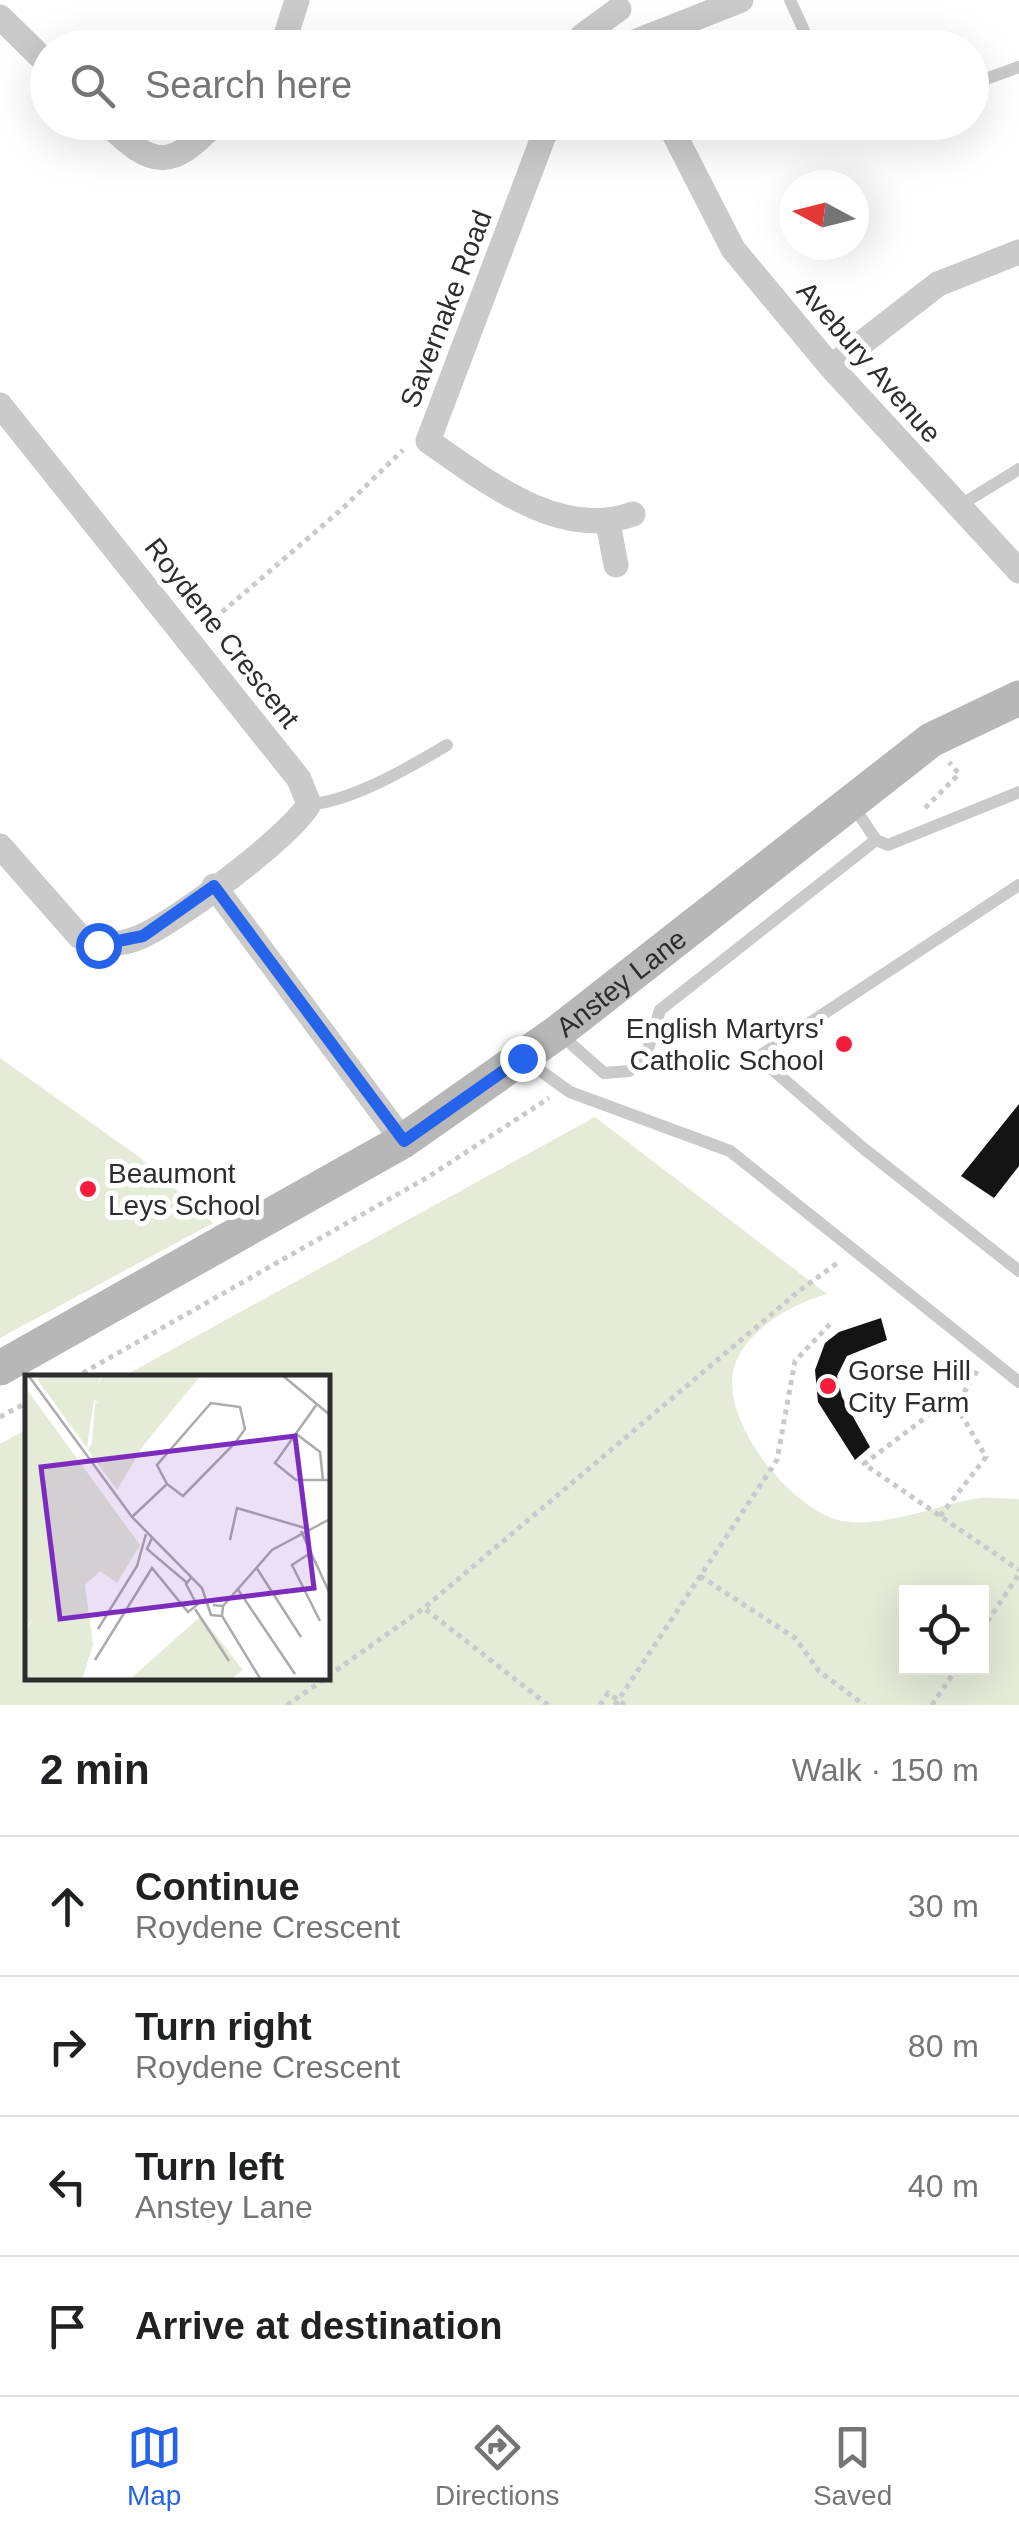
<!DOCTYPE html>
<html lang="en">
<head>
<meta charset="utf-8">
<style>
	body { margin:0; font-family:Arial,sans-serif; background:#f2f2f2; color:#202124 }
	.controls { position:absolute; right:30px; bottom:30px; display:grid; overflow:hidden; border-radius:0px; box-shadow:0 10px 40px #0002 }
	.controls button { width:90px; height:90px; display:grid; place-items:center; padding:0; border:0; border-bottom:2px solid #e0e0e0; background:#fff; color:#202124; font:50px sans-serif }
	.compass { position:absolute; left:779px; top:170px; width:90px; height:90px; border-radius:50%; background:#fff; box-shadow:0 10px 40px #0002; rotate:277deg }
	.stop { position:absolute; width:30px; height:30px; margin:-22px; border:8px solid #2563eb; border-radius:50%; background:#fff }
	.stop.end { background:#2563eb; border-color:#fff; box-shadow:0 2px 10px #0008 }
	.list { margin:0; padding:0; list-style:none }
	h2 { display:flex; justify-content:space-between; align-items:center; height:130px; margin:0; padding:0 40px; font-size:42px }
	h2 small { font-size:32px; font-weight:400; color:#757577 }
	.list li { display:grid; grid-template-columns:65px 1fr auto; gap:30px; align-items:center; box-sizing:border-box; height:140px; padding:0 40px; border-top:2px solid #e0e0e0 }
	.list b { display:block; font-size:38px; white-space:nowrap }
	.list p { margin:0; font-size:32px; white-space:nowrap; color:#757577 }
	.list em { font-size:32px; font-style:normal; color:#757577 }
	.icon { flex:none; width:55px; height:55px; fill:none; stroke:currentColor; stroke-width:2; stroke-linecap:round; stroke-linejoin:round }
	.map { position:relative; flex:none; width:1019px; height:1705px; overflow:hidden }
	.search { position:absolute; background:#fff; box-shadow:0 10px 40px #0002; left:30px; right:30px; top:30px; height:110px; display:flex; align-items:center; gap:25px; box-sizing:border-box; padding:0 35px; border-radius:55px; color:#757577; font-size:38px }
	.sheet { height:690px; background:#fff }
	nav { display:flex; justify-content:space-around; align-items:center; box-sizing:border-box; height:140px; border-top:2px solid #e0e0e0; background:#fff; font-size:28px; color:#757577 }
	nav a { display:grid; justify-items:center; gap:5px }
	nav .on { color:#2563eb }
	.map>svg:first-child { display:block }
	.green { fill:#e4ecd8; fill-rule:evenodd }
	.building { fill:#141414 }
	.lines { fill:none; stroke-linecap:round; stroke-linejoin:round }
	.path { stroke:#cacaca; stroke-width:5; stroke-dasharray:5 5; stroke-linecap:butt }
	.lane { stroke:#cacaca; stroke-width:12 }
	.street { stroke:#cacaca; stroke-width:25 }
	.secondary { stroke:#b7b7b7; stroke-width:35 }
	.route { stroke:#2563eb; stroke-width:12 }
	.poi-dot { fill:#f41e3c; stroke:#fff; stroke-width:4 }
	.labels { text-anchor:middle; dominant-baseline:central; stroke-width:10; stroke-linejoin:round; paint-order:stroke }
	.street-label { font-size:28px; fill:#2d2d2d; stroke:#fff }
	.poi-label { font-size:28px; fill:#2d2d2d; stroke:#fff; text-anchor:start }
	.inset-road { fill:none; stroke:#ababab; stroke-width:2.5 }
	.view { fill:#7b2cbf; fill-opacity:0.15; stroke:#7b2cbf; stroke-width:5 }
	.inset-edge { fill:none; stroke:#2d2d2d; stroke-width:5 }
</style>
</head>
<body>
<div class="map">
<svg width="1019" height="1705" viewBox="0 0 1019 1705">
	<rect width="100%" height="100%" fill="#fff"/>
	<path class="green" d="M0,1058l138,98 75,67 -213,115z
		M595,1117l232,177c-33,9 -74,32 -90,65 -25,54 51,147 101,161 37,10 99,-14 135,-21 14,-3 32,0 46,0v206h-1019v-261l27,-15 1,249h300v-300l-206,-1zM906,1592h76v76h-76z"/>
	<path class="building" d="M1019,1104v62l-25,32 -33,-22z
		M881,1318l6,22 -40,16 -10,20 5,21 28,50 -15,13 -37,-58 -3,-32 10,-27 14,-11z"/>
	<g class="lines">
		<path class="path" d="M207,625l135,-116 61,-59
			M925,808l34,-34 -10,-12
			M977,1371l-21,35 -10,-4 -82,62 155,106
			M74,1378l354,-201 121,-79
			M0,1417l28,-15
			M940,1516l46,-59 -29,-50
			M700,1576l95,62 24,33 45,34
			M982,1630l37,-56
			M328,1676l96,-68
			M287,1705l39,-27
			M548,1705l-124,-97 375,-317 41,-30
			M600,1705l8,-12 17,12
			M615,1705l162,-245 18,-99 35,-37
			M932,1705l25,-37"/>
		<path class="lane" d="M790,0l22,48
			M972,84l47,-17
			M848,122l3,6 15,-6
			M957,507l62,-38
			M309,804c40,-1 103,-38 138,-59
			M852,804l24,36 12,5 131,-53
			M1019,885l-261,172 105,91 156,123
			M560,1034l44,39 25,-2 16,-12 15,-49 216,-170
			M524,1059l46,33 160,59 289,231"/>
		<path class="street" d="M0,17l48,47
			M632,43l109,-43
			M282,48l15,-48
			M578,48l4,-12 37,-27
			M106,122c47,47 65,48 110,0
			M549,122l-121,319c58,40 132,100 205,73
			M668,122l65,127 98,118 188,204
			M831,367l107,-83 81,-32
			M0,405l299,374 10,25c-17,31 -134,119 -169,133 -21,9 -39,9 -60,0l-80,-91
			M608,523l8,42
			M214,886l189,255"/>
		<path class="secondary" id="s1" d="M0,1368l403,-227 155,-109 373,-292 88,-42"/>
	</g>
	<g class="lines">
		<path class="route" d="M98,945l45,-9 71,-50 190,255 118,-83"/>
	</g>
	<g class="poi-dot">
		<circle cx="844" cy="1044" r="10"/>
		<circle cx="88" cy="1189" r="10"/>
		<circle cx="828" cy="1386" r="10"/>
	</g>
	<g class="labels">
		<g class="street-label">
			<text transform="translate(446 309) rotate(-69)">Savernake Road</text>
			<text transform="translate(869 362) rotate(49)">Avebury Avenue</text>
			<text transform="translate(222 633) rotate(52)">Roydene Crescent</text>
			<text stroke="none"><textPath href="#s1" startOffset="732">Anstey Lane</textPath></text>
		</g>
		<g class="poi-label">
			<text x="824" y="1028" text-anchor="end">English Martyrs'<tspan x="824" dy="32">Catholic School</tspan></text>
			<text x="108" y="1173">Beaumont<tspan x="108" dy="32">Leys School</tspan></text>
			<text x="848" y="1370">Gorse Hill<tspan x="848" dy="32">City Farm</tspan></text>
		</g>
	</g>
	<g transform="translate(25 1375)">
		<rect width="305" height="305" fill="#fff"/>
		<path d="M19,0h57l-4,11 6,-11h98l-58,71 -26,44 -29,-40 4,-7 3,-41 4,1 -5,-3 -7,48 -50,-69zM0,12l115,158 -23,38 -17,-12 -15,14 8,60 -11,35h-57v-48l9,-15 -9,12zM176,241l42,54 -13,10h-101z" fill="#e4ecd8"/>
		<path class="inset-road" d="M3,0l104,142 70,71 9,27 11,1M257,0l48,40M292,29l-42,59 21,17h34M270,58l25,19 3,28M107,142l35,-33 -10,-19 54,-62 29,4 5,22 -10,14 -52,53 -16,-12M276,156l29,63M127,163l-5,11 39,33M205,165l7,-32 68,20M287,177l-20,13 28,56M231,192l45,70M212,213l58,86M188,230l10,1 -1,10 39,64M198,231l49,-56 58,-31M170,234l34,52M73,254l39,-63 9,-32M70,285l57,-92 36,44 9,-7 -11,-21 5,-6"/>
		<path class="view" d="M270,61l19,152 -254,31 -19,-152z"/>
		<rect width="305" height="305" class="inset-edge"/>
	</g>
</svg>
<div class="controls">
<button><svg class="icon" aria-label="locate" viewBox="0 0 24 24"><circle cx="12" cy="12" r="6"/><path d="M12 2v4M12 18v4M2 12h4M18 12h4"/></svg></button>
</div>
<svg class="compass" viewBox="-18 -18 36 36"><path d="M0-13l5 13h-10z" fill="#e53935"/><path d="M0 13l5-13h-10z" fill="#757577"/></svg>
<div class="stop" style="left:98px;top:945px"></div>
<div class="stop end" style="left:522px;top:1058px"></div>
<div class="search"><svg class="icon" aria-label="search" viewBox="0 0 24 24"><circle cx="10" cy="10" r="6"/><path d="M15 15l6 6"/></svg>Search here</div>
</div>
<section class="sheet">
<h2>2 min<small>Walk · 150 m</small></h2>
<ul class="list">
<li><svg class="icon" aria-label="ahead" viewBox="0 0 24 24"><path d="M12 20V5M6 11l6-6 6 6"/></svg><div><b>Continue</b><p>Roydene Crescent</p></div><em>30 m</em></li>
<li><svg class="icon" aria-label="right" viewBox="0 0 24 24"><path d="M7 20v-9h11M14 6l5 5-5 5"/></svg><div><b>Turn right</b><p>Roydene Crescent</p></div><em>80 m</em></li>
<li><svg class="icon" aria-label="left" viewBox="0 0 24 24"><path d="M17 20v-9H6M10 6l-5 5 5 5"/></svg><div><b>Turn left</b><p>Anstey Lane</p></div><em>40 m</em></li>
<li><svg class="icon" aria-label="arrive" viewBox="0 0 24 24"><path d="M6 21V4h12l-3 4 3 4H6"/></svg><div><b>Arrive at destination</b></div></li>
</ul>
</section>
<nav>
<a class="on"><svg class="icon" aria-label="map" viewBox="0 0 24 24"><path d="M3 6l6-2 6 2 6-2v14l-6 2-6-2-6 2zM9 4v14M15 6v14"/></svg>Map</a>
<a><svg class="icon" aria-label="directions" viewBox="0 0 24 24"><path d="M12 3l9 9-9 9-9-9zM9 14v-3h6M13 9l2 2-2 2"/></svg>Directions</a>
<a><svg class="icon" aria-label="saved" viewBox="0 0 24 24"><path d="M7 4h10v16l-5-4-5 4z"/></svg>Saved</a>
</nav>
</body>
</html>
